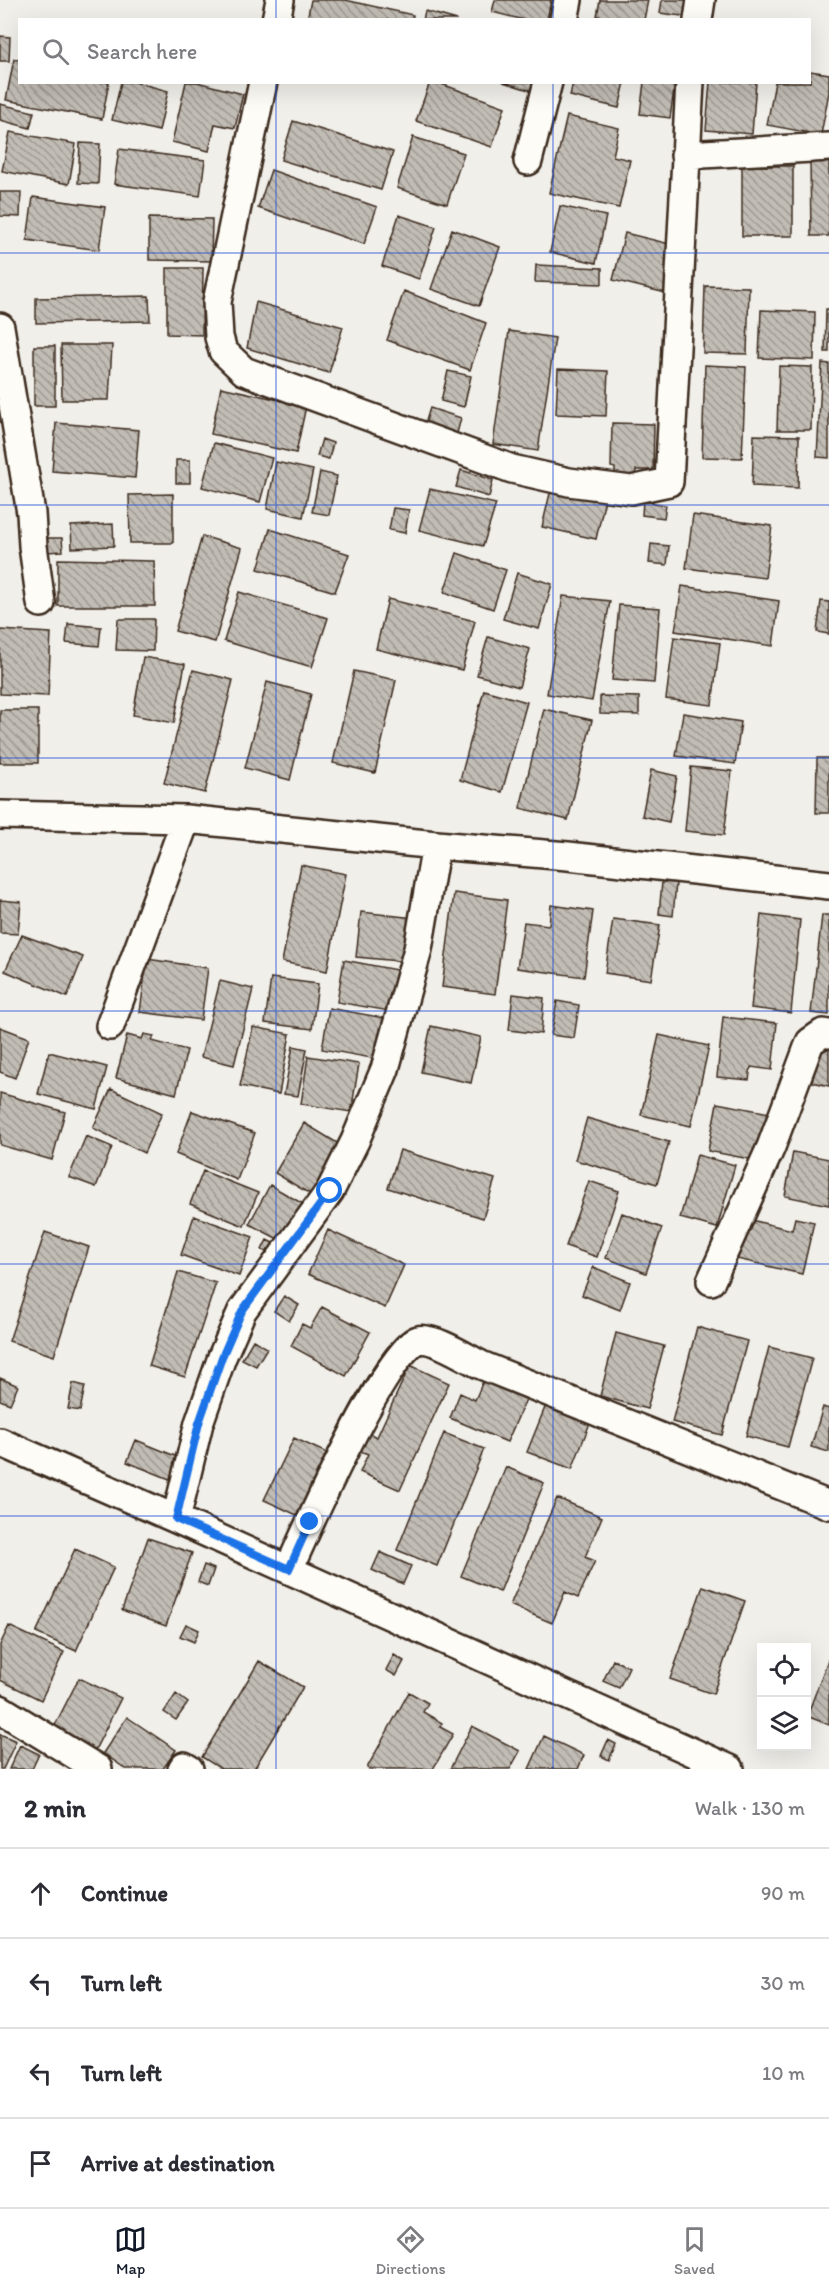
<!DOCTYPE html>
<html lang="en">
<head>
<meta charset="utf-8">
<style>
	body { margin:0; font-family:Itim,sans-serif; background:#f7f7f7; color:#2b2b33 }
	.controls { position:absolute; right:18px; bottom:18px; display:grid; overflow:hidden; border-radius:0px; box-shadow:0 6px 24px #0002 }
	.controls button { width:54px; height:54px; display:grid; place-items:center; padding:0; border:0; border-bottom:2px solid #e1e1e2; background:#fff; color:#2b2b33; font:30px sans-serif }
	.stop { position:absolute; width:18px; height:18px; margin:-14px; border:4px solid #1a73e8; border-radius:50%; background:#fff }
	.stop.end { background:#1a73e8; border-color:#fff; box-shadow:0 2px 6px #0008 }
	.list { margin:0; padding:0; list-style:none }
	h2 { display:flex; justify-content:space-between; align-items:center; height:78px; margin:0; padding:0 24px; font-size:26px }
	h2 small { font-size:20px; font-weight:400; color:#7c7c81 }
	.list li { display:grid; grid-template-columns:39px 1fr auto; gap:18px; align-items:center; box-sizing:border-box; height:90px; padding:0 24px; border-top:2px solid #e1e1e2 }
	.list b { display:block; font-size:22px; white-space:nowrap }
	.list em { font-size:20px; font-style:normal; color:#7c7c81 }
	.icon { flex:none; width:33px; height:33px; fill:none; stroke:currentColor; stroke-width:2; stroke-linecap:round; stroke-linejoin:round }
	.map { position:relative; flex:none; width:829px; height:1769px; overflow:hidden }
	.search { position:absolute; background:#fff; box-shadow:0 6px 24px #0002; left:18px; right:18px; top:18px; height:66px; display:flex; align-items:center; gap:15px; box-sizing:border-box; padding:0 21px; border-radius:0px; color:#7c7c81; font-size:22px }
	.sheet { height:438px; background:#fff }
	nav { display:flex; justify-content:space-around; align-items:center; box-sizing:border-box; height:84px; border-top:2px solid #e1e1e2; background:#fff; font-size:16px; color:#7c7c81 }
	nav a { display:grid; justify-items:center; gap:3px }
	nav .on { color:#111827 }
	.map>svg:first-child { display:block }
	.building { fill:url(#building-back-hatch); stroke:#3b2a1e; stroke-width:1.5 }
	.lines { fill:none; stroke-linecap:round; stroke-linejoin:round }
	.minor-casing { stroke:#3b2a1e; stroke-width:32 }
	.minor { stroke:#fdfcf7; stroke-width:27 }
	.route { stroke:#1a73e8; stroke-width:8 }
	.grid { fill:none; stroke:#1d4ed8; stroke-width:1.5; stroke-opacity:0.55 }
</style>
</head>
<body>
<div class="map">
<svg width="829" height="1769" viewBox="0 0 829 1769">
	<defs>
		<pattern id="building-back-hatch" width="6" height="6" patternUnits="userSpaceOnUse" patternTransform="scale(1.5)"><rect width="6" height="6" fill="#c1bcb4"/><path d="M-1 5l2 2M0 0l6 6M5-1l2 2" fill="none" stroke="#9e9992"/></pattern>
	</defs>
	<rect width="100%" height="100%" fill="#f1efea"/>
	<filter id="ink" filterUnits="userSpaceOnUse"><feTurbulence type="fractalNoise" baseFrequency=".0167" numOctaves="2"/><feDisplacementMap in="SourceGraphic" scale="12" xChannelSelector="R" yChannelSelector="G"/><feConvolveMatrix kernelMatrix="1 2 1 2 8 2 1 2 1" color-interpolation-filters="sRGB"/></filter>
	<g filter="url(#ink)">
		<path class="building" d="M311,0h34l68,15 -1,5h-105z
			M495,0h56l-4,20h-23l-32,-8z
			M600,0h48l-4,20h-28l-19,-4z
			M662,0h29l-2,17 -29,-4z
			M425,11l32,9h-34z
			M0,36l10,1 -1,24h-9z
			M14,59l6,1v22h89l-7,37 -96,-19z
			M810,71l19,3v18l-8,43 -54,-10 8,-43h35z
			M121,82h14l33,9 -9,40 -47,-11z
			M186,82h11l46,12 -8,34 -20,-4 -6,27 -37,-9z
			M430,82h6l69,25 -13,40 -76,-26z
			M503,82h31l-2,9z
			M573,82h52l-6,26 -49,-12z
			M644,82h31l-5,36 -30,-4z
			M710,82h46l-4,52 -46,-4z
			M0,104l34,8 -4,16 -30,-8z
			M567,116l52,12 -6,28 17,4 -11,48 -70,-15z
			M293,121l100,31 -12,38 -100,-30z
			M10,132l66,12 -7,40 -67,-13z
			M413,137l51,16 -17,51 -50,-16z
			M80,143l20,1 -2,40 -20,-1z
			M119,149l86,11 -5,36 -86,-12z
			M810,161h19v75h-18z
			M742,166h51v70h-51z
			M271,170l106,37 -13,37 -106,-36z
			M0,192h21l-1,25 -20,-1z
			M33,197l72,10 -6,43 -72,-10z
			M560,206l46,10 -10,47 -46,-11z
			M399,215l37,12 -17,52 -37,-13z
			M149,218l63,1 -1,42 -62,-1z
			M452,229l48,18 -21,59 -48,-17z
			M625,233l53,13 -12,47 -53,-13z
			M536,265l66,3v16l-67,-2z
			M167,268h36l-1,67 -35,-1z
			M705,286l44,1 -2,67 -44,-1z
			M404,291l82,32 -16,47 -83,-30z
			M149,296l1,25 -114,2v-25z
			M256,302l87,25 -14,46 -82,-25z
			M826,309h3v43h-4z
			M761,310l54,2 -1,48 -55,-2z
			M509,331l46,7 -17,113 -45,-7z
			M61,345h51l-3,55h-47z
			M34,346h21v60h-21z
			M822,363l7,1v94l-12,-1z
			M705,365l41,2 -4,91 -40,-1z
			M779,366l33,1 -1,63h-34z
			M558,369l50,2 -2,45 -50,-2z
			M448,371l23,5 -7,31 -23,-6z
			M221,387l85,19 -10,47 -85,-19z
			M430,408l31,10 -5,19 -32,-10z
			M56,423l83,7 -4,48 -83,-7z
			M612,423l42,1 -1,46h-17l-1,7 -20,-1v-8l-4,-1z
			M754,435l45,1 -1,52 -46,-2z
			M322,439l11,4 -4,16 -12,-3z
			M214,443l58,15 -12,44 -58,-15z
			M176,460h14v23h-14z
			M276,462l37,8 -10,47 -36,-8z
			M461,470l32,10 -4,17 -33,-10z
			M320,472l17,4 -8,39 -17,-3z
			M430,489l66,15 -13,42 -64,-16z
			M551,489l55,6 -10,44 -54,-12z
			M173,494v49h-43l-1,-48z
			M643,501l23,4 -2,13 -22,-3z
			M393,508l16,2 -4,23 -16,-3z
			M693,515l79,11 -7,52 -79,-10z
			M113,524l1,22 -42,2 -1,-22z
			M270,529l79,25 -14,38 -77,-23z
			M202,536l40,12 -27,94 -40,-11z
			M46,538h16l1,13 -17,1z
			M651,544l18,2 -2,19 -18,-2z
			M457,553l49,17 -13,39 -49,-17z
			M58,559l96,2 1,45h-97z
			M517,573l35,11 -13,45 -36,-10z
			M682,586l97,15 -6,45 -98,-15z
			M239,592l89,26 -16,49 -88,-26z
			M563,596l47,5 -18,100 -45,-7z
			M388,599l87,22 -13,49 -86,-21z
			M821,601l8,1v32l-12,-2z
			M619,605l41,3 -6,75 -42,-3z
			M118,619h36l-1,32 -37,-1z
			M68,624l33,3 -2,19 -33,-3z
			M0,630l51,3 -3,63 -48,-2z
			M488,637l42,12 -11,38 -42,-12z
			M674,637l46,6 -8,62 -46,-6z
			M143,657l42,7 -11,59 -41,-8z
			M193,670l40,10 -28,113 -41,-10z
			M354,671l42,9 -21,93 -42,-10z
			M267,682l44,12 -21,86 -45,-12z
			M484,690l43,12 -25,90 -42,-12z
			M600,696l39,1v18l-39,-1z
			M544,709l48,11 -24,100 -48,-12z
			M0,710h38v53h-38z
			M683,713l58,9 -6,42 -59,-8z
			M817,758h12v55h-13z
			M691,767l41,4 -8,64 -39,-4z
			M651,770l26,6 -8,46 -27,-6z
			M301,865l45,9 -19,97 -45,-9z
			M663,871l14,1 -4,44 -14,-2z
			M454,893l53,7 -12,94 -53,-7z
			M0,900l21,2 -3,32 -18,-1z
			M551,905l42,6 -9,66 -67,-9 7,-46 25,3z
			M361,912l53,6 -5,44 -53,-5z
			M761,915l39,5 -9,93 -40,-5z
			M822,915h7v100l-18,-2z
			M613,919l47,6 -9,55 -46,-7z
			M22,935l61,22 -16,40 -62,-26z
			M147,959l61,9 -7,52 -61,-8z
			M344,960l58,11 -7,41 -58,-10z
			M271,978l47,6 -6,45 -47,-6z
			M220,981l33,8 -19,76 -33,-8z
			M513,994l31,4 -3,36 -32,-4z
			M557,1001l22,4 -5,33 -23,-3z
			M329,1008l61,11 -8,41 -60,-11z
			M723,1017l54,6 -5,47 -21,-3 -2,13 -32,-3z
			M431,1026l50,11 -10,46 -50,-11z
			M0,1027l29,11 -14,40 -15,-6z
			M253,1027l37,7 -11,60 -39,-8z
			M144,1034l10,2 -2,5 35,9 -11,44 -60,-16 11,-43 15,4z
			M659,1035l50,11 -18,80 -50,-11z
			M822,1039l7,1v46l-17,-4z
			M293,1046l14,3 -9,47 -14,-2z
			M49,1052l58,15 -11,42 -58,-15z
			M308,1056l51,8 -8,48 -50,-8z
			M111,1089l51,24 -18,40 -51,-25z
			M0,1093l65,19 -13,48 -52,-15z
			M717,1103l53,10 -10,48 -52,-10z
			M192,1111l63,22 -18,47 -61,-26z
			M587,1118l82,24 -12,42 -82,-24z
			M304,1123l40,24 -29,50 -40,-24z
			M86,1136l26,11 -16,40 -27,-10z
			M400,1150l95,29 -12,39 -95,-30z
			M793,1152l36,7v46l-44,-9z
			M697,1155l38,10 -18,63 -37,-10z
			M203,1171l55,22 -14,33 -54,-22z
			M589,1181l30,10 -22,66 -31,-11z
			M270,1185l40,23 -28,33 -33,-17z
			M622,1213l40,15 -16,45 -40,-15z
			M194,1216l59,21 -14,39 -58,-21z
			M795,1218l19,4 -12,52 -65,-15 10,-40 45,11z
			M328,1230l76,35 -19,43 -77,-34z
			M45,1232l44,15 -35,109 -45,-15z
			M267,1240l12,6 -4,10 -13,-6z
			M593,1267l37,15 -10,28 -38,-15z
			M178,1272l38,11 -31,94 -36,-11z
			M284,1296l15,9 -10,16 -15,-10z
			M322,1307l48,25 -24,44 -55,-30 11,-22 8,4z
			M697,1327l50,14 -25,94 -50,-13z
			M616,1333l48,13 -17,63 -47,-13z
			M253,1340l14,8 -11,18 -14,-7z
			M769,1347l43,11 -24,89 -42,-11z
			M410,1365l39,18 -49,107 -40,-18 8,-18 -8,-3 8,-18 9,4z
			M0,1378l18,8 -8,18 -10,-4z
			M484,1379l43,18 -20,45 -57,-24 10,-25 15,7z
			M73,1383l12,3 -5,25 -12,-2z
			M546,1405l44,18 -18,46 -45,-17z
			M823,1407l6,2v43l-18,-5z
			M444,1433l40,16 -47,117 -40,-16z
			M294,1438l35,16 -30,62 -35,-16z
			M136,1440l44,18 -8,22 -45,-18z
			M506,1467l38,16 -44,109 -39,-16z
			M557,1498l45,19 -17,40 10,4 -17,37 -13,-6 -13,31 -42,-18z
			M148,1538l44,15 -26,73 -44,-16z
			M75,1549l39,18 -38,84 -40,-18z
			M380,1552l31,14 -8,18 -31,-14z
			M204,1565l10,4 -6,17 -10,-4z
			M703,1586l42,15 -32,93 -43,-15z
			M186,1624l13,6 -5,12 -14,-6z
			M9,1626l55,26 -23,48 -41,-20v-35z
			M394,1655l10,6 -8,15 -10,-6z
			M829,1657v68l-22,-9z
			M613,1660l16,7 -10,21 -16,-7z
			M259,1661l44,26 -49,82h-33l-19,-12z
			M79,1678l42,20 -26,52 -42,-21z
			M409,1692l19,11 -5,9 19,11 -2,4 13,7 -20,35h-64l-2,-1z
			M176,1694l12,9 -12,17 -12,-8z
			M127,1717l49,33 -13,19h-37l-23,-16z
			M472,1726l48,25 -10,18h-60z
			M0,1734l16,7 -13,28h-3z
			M544,1736l40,19 -6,14h-49z
			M608,1740l8,4 -7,16 -8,-4z
			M20,1745l19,9 -7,15h-23z"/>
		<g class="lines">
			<g class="minor-casing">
				<path id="minor" d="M276,20l4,-20
					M564,20l4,-20
					M698,20l3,-20
					M263,82l-46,220 2,35 4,14 21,20 268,98 57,13 62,8 38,-8 21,-400
					M685,155l144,-8
					M528,161l20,-79
					M0,327l31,186 2,33 8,57
					M0,815l186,4 250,26 132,11 261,29
					M110,1026l76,-207
					M711,1281l60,-134 39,-105 13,-9 6,1
					M0,1442l176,77 554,250
					M176,1519l23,-96 23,-66 20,-46 88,-120 25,-50 30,-72 33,-120 18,-104
					M289,1569c16,-36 98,-221 129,-229 15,-4 49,18 63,25l348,140
					M0,1709l98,60
					M182,1769l2,-3 5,3"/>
			</g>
			<use href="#minor" class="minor"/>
		</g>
	</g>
	<g class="lines" filter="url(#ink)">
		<path class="route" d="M310,1522l-21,47 -113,-50 23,-96 23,-66 20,-46 88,-120"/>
	</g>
	<path class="grid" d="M276,0v20M553,0v20M276,82v1687M553,82v1687M0,253h829M0,505h829M0,758h829M0,1011h829M0,1264h829M0,1516h829"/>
</svg>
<div class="controls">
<button><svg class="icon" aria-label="locate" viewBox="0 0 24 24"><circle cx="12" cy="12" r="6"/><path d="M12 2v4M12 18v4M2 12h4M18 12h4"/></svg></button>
<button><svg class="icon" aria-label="layers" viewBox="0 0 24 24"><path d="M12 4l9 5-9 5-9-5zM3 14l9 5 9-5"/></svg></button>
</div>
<div class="stop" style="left:330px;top:1191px"></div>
<div class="stop end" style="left:310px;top:1522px"></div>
<div class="search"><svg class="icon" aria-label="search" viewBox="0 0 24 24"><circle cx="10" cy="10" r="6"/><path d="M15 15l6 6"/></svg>Search here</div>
</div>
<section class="sheet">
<h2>2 min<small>Walk · 130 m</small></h2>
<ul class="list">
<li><svg class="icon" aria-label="ahead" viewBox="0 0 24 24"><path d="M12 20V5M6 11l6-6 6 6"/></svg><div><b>Continue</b></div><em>90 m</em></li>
<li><svg class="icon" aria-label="left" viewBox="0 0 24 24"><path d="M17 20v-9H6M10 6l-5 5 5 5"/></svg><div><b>Turn left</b></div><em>30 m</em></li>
<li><svg class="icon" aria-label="left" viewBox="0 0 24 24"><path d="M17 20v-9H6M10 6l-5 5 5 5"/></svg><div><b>Turn left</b></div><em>10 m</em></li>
<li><svg class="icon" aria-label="arrive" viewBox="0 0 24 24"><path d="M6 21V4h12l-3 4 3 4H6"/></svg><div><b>Arrive at destination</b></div></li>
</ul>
</section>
<nav>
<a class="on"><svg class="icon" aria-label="map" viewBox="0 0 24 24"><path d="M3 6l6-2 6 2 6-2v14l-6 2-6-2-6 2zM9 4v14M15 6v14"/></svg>Map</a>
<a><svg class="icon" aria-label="directions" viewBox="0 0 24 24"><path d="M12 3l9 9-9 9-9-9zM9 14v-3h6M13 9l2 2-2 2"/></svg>Directions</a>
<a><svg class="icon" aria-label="saved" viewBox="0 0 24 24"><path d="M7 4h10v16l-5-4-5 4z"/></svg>Saved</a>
</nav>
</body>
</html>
